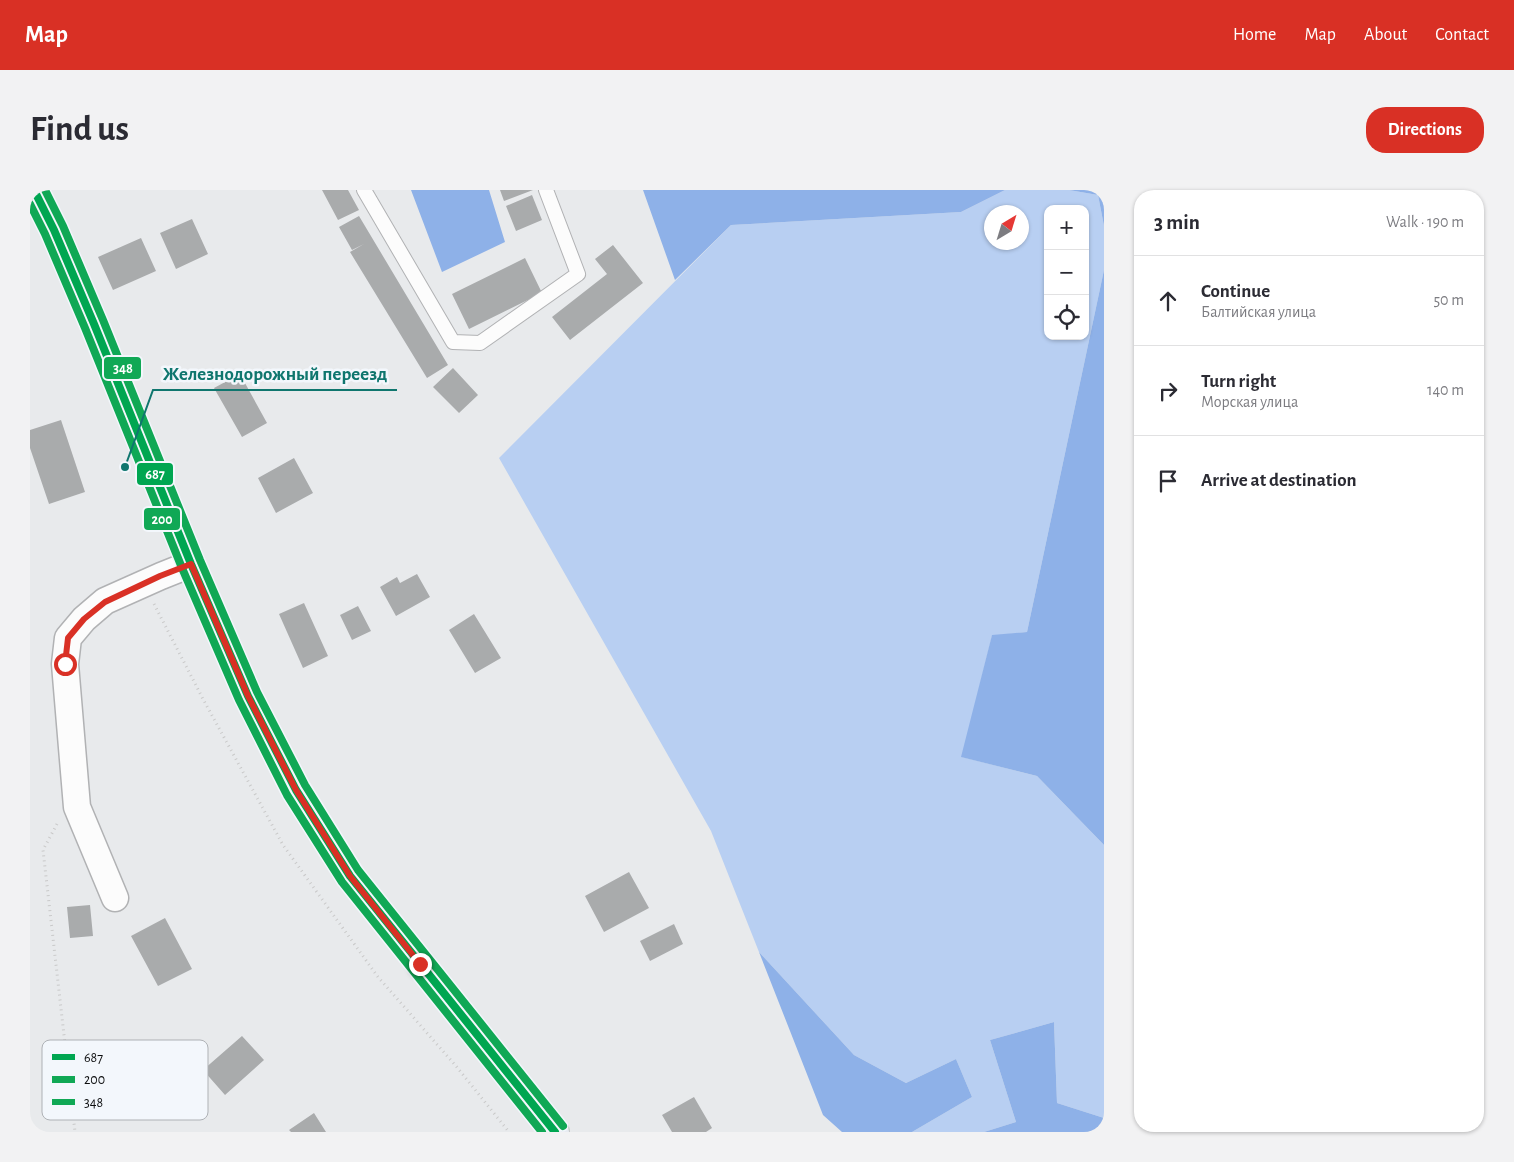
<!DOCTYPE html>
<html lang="en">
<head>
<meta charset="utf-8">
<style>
	body { margin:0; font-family:"Alegreya Sans",sans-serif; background:#f2f2f3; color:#2b2b33 }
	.controls { position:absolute; right:15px; top:15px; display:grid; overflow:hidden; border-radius:10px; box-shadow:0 1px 4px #0004 }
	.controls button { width:45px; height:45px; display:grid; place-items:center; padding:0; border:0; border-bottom:1px solid #e1e1e2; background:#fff; color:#2b2b33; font:25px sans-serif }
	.compass { position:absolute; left:954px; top:15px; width:45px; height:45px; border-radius:50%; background:#fff; box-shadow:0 1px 4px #0004; rotate:38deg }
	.stop { position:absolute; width:15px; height:15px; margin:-11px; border:4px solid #d93025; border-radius:50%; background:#fff }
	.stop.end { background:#d93025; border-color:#fff; box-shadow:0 1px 5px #0008 }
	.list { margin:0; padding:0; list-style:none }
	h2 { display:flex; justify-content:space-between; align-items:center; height:65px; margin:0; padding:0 20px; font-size:21px }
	h2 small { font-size:16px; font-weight:400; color:#7c7c81 }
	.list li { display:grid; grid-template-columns:32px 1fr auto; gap:15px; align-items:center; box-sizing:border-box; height:90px; padding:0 20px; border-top:1px solid #e1e1e2 }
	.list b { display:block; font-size:19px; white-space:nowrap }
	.list p { margin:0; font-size:16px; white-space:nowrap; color:#7c7c81 }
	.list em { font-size:16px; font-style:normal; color:#7c7c81 }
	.icon { flex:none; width:28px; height:28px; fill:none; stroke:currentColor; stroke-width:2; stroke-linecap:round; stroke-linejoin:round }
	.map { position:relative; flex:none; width:1074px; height:942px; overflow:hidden; border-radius:20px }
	header { display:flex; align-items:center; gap:30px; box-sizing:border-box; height:70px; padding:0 25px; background:#d93025; color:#fff }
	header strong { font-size:24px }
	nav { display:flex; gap:28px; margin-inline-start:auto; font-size:18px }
	.intro { display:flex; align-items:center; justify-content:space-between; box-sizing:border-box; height:120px; padding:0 30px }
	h1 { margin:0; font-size:35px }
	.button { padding:12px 22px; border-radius:20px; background:#d93025; color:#fff; font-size:18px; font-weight:700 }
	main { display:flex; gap:30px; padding:0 30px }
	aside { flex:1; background:#fff; border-radius:20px; box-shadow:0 1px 4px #0004 }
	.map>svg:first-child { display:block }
	.green { fill:#b8cff2; fill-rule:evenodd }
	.water { fill:#8eb1e8 }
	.building { fill:#a9abac }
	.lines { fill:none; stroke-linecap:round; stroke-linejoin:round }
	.lane-casing { stroke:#b1b2b4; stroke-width:16 }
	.street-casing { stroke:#b1b2b4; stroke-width:29 }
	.primary-casing { stroke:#c7c8c8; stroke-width:30 }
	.path { stroke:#c9c9c9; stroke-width:3; stroke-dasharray:1 4; stroke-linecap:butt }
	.lane { stroke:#fcfcfc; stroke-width:14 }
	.street { stroke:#fcfcfc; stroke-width:26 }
	.primary { stroke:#e7ebf1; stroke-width:28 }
	.bus-1-casing { stroke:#f3f7fc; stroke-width:11 }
	.bus-2-casing { stroke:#f3f7fc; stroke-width:11 }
	.bus-3-casing { stroke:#f3f7fc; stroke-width:11 }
	.bus-1 { stroke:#00a651; stroke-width:8 }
	.bus-2 { stroke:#10a855; stroke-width:8 }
	.bus-3 { stroke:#10a855; stroke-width:8 }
	.route { stroke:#d93025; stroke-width:6 }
	.key { fill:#f3f7fc; stroke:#aeb1b5; stroke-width:1 }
	.key-label { font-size:14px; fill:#0d0e0f }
	.leader { fill:none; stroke:#0f766e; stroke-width:2 }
	.callout-dot { fill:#0f766e; stroke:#f3f7fc; stroke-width:2 }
	.callout-label { font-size:19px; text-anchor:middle; font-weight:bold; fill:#0f766e; stroke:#f3f7fc; stroke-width:5; stroke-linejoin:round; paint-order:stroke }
	.line-badge { stroke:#f3f7fc; stroke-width:2 }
	.badge-label { font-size:14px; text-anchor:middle; font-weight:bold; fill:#fff }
</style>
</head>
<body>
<header>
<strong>Map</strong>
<nav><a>Home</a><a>Map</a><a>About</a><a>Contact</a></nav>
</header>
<div class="intro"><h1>Find us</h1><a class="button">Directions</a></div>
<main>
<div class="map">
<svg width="1074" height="942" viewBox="0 0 1074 942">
	<rect width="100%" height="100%" fill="#e8eaec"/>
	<path class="green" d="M975,0h64l29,5 6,31v44l-77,362 -35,4 -30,121 75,19 67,69v273l-47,-15 -3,-81 -64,18 26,82 -32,10h-72l60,-35 -16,-38 -50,24 -52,-28 -95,-103 -48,-121 -212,-373 232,-233 230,-13zM1018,19h37v127h-37zM962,22h30v30h-30z"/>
	<path class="water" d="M381,0h78l16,52 -63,30z
		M613,0h362l-44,22 -230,13 -56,55z
		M1039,0h35v36l-6,-31z
		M1074,80v575l-67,-69 -76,-19 31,-122 35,-3z
		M729,762l95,103 52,28 50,-24 16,38 -60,35h-70l-19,-17z
		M1024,832l3,81 47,15v14h-120l32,-10 -26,-82z"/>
	<path class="building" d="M292,0h26l11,20 -21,10z
		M470,0h33l-29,11z
		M502,5l10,25 -26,11 -10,-25z
		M329,26l89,149 -21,13 -77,-126 14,-8 -12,6 -13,-23z
		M162,29l16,35 -32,15 -16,-36z
		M111,48l15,33 -43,19 -15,-33z
		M583,55l30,38 -73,57 -18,-23 55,-43 -12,-15z
		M495,68l17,35 -73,36 -17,-35z
		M423,178l25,27 -19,18 -26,-26z
		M210,184l27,49 -25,14 -28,-49z
		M31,230l24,72 -36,12 -19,-56v-18z
		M264,268l19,35 -37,20 -18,-35z
		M387,384l13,23 -34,19 -16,-29 17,-10 3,6z
		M274,413l24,53 -25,12 -24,-54z
		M328,416l13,25 -19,9 -12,-25z
		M444,424l27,44 -26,15 -26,-43z
		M599,682l20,36 -45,24 -19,-36z
		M60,715l3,31 -23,2 -3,-31z
		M135,728l27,51 -34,17 -27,-50z
		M644,734l9,20 -33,17 -10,-20z
		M212,846l22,24 -39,35 -22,-25z
		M664,907l18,31 -6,4h-34l-10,-17z
		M284,923l12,19h-35l-2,-2z"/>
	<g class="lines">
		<g class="lane-casing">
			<path id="lane" d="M334,0l89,152 27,1 98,-69 -32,-84"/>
		</g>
		<g class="street-casing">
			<path id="street" d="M85,708l-38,-91 -12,-143 3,-26 16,-19 21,-18 56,-25 30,-12"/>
		</g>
		<g class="primary-casing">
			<path id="primary" d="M4,0l20,40 40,94 97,240 57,132 48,94 54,86 205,256"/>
		</g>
		<path class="path" d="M124,414l49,95 80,146 95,132 78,89 53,66
			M27,634l-14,26 32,282"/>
		<use href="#lane" class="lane"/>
		<use href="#street" class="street"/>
		<use href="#primary" class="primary"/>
		<g class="bus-1-casing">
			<path id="bus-1" d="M4,0l20,40 40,94 97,240 57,132 48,94 54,86 205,256"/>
		</g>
		<g class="bus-2-casing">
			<path id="bus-2" d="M0,14l15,30 40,94 97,240 57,132 48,95 55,87 200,250"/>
		</g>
		<g class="bus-3-casing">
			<path id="bus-3" d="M15,0l18,36 40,94 97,240 57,132 48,93 53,85 205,256"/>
		</g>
		<use href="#bus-1" class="bus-1"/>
		<use href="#bus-2" class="bus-2"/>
		<use href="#bus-3" class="bus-3"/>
	</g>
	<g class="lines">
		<path class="route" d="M35,474l3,-26 16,-19 21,-17 55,-26 31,-12 57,132 48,94 54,86 70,88"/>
	</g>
	<rect x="12" y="850" width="166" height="80" rx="8" class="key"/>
	<rect x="22" y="864" width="23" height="6" fill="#00a651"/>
	<rect x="22" y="886" width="23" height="7" fill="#10a855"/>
	<rect x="22" y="909" width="23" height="6" fill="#10a855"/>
	<g class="key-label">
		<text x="54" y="872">687</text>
		<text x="54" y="894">200</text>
		<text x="54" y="917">348</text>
	</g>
	<path class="leader" d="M95 277L123 200H367"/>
	<circle class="callout-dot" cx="95" cy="277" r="5"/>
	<g class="callout-label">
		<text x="245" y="190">Железнодорожный переезд</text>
	</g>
	<g class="line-badge">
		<rect x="73" y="166" width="39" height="24" rx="5" fill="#10a855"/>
		<rect x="106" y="272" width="38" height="24" rx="5" fill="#00a651"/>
		<rect x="113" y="317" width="38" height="24" rx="5" fill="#10a855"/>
	</g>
	<g class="badge-label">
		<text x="93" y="183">348</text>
		<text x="125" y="289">687</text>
		<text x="132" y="334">200</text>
	</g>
</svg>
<div class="controls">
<button>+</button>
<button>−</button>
<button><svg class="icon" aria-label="locate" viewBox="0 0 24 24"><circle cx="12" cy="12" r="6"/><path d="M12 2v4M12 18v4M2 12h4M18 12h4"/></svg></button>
</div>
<svg class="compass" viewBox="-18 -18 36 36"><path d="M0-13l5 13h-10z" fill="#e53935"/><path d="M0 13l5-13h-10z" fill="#7c7c81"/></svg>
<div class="stop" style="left:35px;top:474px"></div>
<div class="stop end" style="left:390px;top:774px"></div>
</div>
<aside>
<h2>3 min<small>Walk · 190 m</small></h2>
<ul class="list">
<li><svg class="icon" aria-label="ahead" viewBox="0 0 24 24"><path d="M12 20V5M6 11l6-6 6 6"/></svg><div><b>Continue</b><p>Балтийская улица</p></div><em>50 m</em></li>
<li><svg class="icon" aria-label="right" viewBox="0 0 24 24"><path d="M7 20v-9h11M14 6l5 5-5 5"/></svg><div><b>Turn right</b><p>Морская улица</p></div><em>140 m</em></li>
<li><svg class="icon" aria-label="arrive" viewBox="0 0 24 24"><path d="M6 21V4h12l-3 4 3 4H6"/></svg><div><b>Arrive at destination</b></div></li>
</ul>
</aside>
</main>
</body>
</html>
